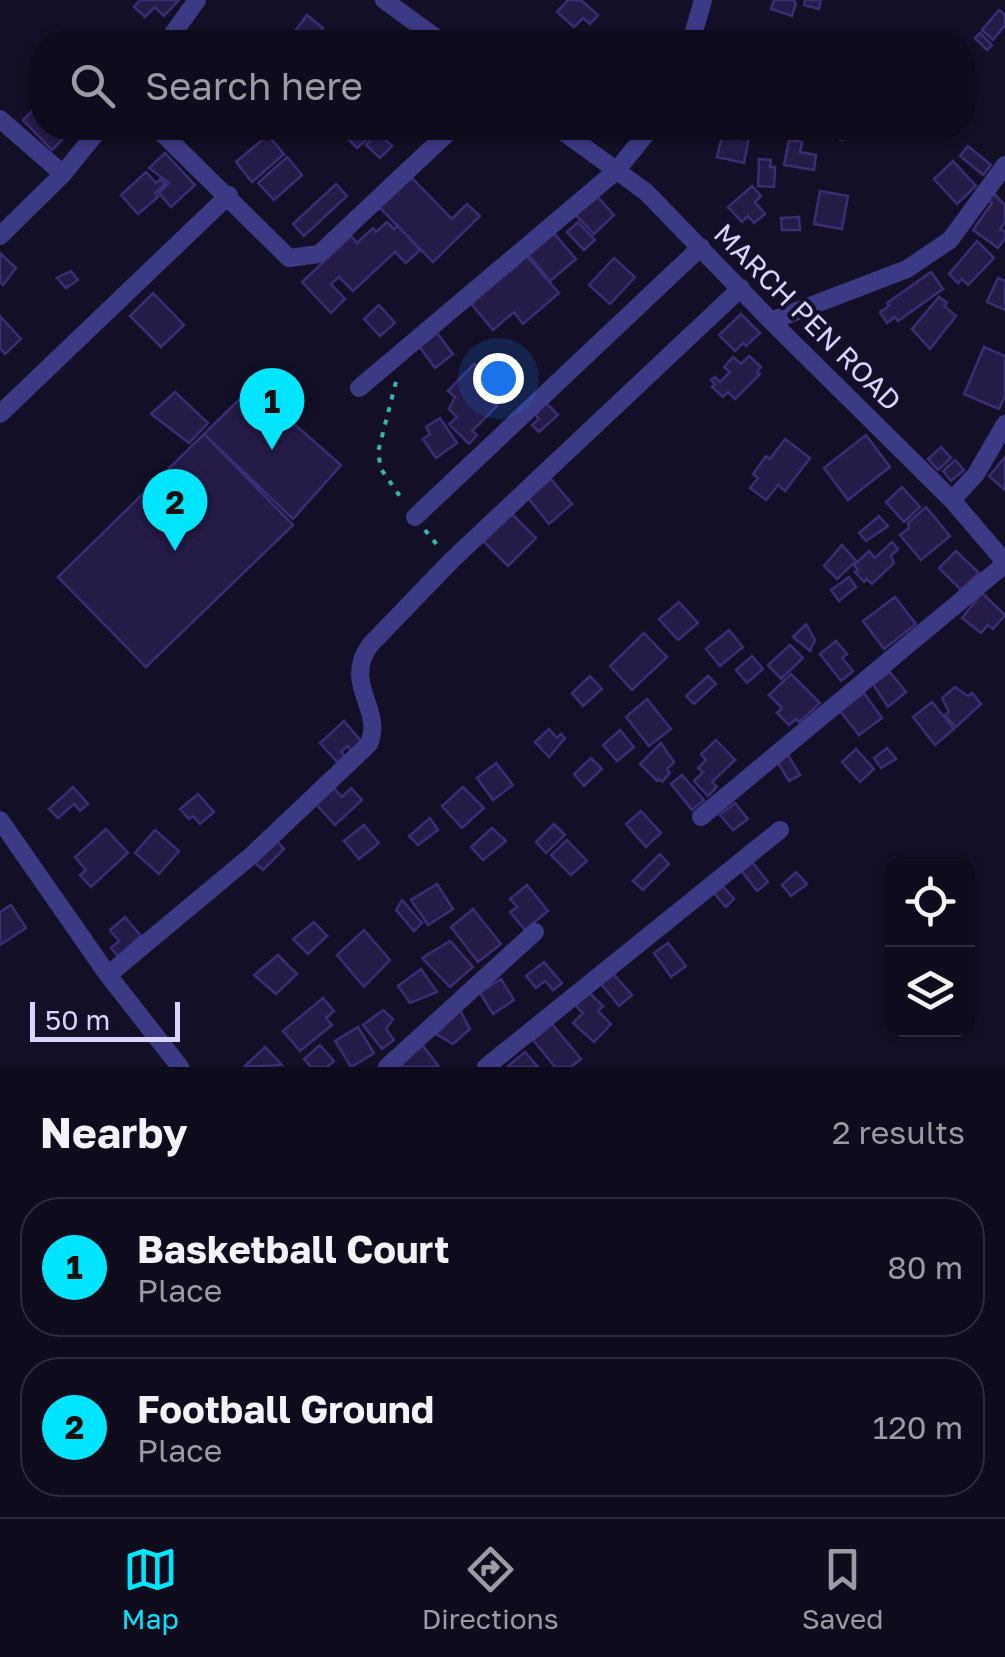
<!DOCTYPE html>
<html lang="en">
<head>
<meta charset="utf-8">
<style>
	body { margin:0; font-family:"Golos Text",sans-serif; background:#1c1929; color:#f1f3f6 }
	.controls { position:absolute; right:30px; bottom:30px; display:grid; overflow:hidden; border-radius:20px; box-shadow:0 2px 8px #0004 }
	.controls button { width:90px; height:90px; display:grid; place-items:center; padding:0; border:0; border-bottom:2px solid #2e2b3b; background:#0e0b1c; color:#f1f3f6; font:50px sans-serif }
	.scale { position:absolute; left:30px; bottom:25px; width:150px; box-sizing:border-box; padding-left:10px; border:5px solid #d9d4ff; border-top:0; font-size:28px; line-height:35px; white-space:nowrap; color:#d9d4ff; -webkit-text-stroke:8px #130f26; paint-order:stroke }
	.you { position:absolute; left:498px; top:378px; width:35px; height:35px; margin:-25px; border:8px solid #fff; border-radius:50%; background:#1a73e8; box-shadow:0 0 0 15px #1a73e833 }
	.badge { display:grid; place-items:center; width:65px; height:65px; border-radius:50%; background:#00e5ff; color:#111; font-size:32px; font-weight:700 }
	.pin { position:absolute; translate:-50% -82px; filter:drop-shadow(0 2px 5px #0008) }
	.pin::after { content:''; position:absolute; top:52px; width:35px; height:30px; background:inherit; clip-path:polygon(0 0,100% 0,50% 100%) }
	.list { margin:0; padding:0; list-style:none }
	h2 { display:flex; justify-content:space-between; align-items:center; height:130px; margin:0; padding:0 40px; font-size:42px }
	h2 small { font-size:32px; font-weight:400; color:#9b9ba3 }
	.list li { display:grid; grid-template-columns:65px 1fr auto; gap:30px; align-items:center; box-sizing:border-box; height:140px; margin:0 20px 20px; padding:0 20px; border:2px solid #2e2b3b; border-radius:40px }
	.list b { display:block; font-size:38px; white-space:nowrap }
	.list p { margin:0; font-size:32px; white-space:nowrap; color:#9b9ba3 }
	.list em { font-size:32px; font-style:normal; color:#9b9ba3 }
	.icon { flex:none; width:55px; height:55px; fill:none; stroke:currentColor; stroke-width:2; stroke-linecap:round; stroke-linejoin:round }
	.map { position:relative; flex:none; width:1005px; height:1067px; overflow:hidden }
	.search { position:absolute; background:#0e0b1c; box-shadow:0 2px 8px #0004; left:30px; right:30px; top:30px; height:110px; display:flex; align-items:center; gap:25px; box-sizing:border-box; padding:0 35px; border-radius:40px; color:#9b9ba3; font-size:38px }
	.sheet { height:450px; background:#0e0b1c }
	nav { display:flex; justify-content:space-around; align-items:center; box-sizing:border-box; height:140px; border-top:2px solid #2e2b3b; background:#0e0b1c; font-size:28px; color:#9b9ba3 }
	nav a { display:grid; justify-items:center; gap:5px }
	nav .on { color:#00e5ff }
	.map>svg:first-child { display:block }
	.building { fill:#241b47; stroke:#3b2d73; stroke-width:2.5 }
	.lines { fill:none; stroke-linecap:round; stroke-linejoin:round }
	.path { stroke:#2fb8b0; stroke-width:4; stroke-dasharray:5 8; stroke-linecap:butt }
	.minor { stroke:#3d3a85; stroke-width:18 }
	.labels { text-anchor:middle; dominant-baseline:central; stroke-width:8; stroke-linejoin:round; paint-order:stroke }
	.street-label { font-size:28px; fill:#d9d4ff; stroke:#130f26 }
</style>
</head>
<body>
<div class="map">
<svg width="1005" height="1067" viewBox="0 0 1005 1067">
	<rect width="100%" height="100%" fill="#130f26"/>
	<path class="building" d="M140,0h39l-15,16 -9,-9 -10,10 -11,-10z
		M568,0h13l17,15 -8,9 -7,-6 -9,9 -17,-15z
		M774,0h19l3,3 -4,13 -21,-7z
		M805,0h16l-2,9 -15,-4z
		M999,10l6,5v10l-12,15 -11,-10z
		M307,15l16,13 -12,14h-24z
		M980,33l12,12 -5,5 -12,-12z
		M42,101v27l31,1 -21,21 -29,-30z
		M350,128h20l5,4 -18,16 -14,-14z
		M734,128h24l-1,6z
		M824,128h22l-3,12 -21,-5z
		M378,133l14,13 -12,12 -14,-13z
		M268,135l16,19 -32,28 -16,-20z
		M737,135l12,3 -5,25 -27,-6 5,-21 15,3z
		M789,140l13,2 -2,10 16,3 -2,15 -30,-5z
		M968,146l23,19 -8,10 -23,-19z
		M165,153l30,32 -24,22 -12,-14 10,-10 -20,-15z
		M287,157l15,18 -28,25 -16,-17z
		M759,159l12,1 -1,7h5l-1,20 -16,-1z
		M953,161l23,25 -19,18 -23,-25z
		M146,172l10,11 4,-4 5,5 -10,9 3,4 -20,17 -17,-19z
		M410,176l42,43 15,-15 13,12 -47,46 -54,-55z
		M336,184l11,12 -43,40 -11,-12z
		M752,186l9,10 -6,6 10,12 -11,9 -6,-7 -6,6 -14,-15z
		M820,191l28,5 -6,33 -28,-5z
		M593,192l21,23 -20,19 -22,-23z
		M992,192l13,13v17l-5,7 5,3v6l-7,10 -25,-18 19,-27 -5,-3z
		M799,217l1,13h-18l-1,-12z
		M387,222l7,7 4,-3 22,24 -14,13 -11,-11 -42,39 -14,-14 -8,7 14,15 -14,14 -29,-31 49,-46 6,7 16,-15 3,4z
		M578,222l17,18 -11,10 -17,-18z
		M553,232l23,27 -26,22 -23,-28z
		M977,241l17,17 -26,27 -6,-6 -4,4 -9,-9z
		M0,253l16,15 -13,17 -3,-3z
		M524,253l35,40 -36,31 -9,-12 -21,18 -25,-30z
		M614,258l21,19 -25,27 -21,-19z
		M71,271l7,9 -12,8 -9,-10z
		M931,272l12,17 -45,32 -3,-4 -8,6 -7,-11 9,-6 -2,-3z
		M998,278l7,3v29l-18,-8z
		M153,293l31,32 -23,22 -31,-31z
		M939,297l8,6 -3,3 12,10 -26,33 -18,-20z
		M379,305l16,18 -15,13 -16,-17z
		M741,314l19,19 -14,13 -3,-3 -8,8 -16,-16z
		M0,316l21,23 -16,15 -5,-6z
		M437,333l16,21 -18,14 -16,-22z
		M984,347l21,9v40l-6,13 -35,-15z
		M749,356l12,11 -4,5 3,2 -25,25 -7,-7 -5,5 -11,-10 3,-3 -4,-4 4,-3 5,5 10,-10 -6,-5 9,-10 8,7z
		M474,364l25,24 -10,10 8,8 -25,25 5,4 -8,9 -20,-20 8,-7 -8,-8 6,-12 -7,-6z
		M252,387l89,78 -48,54 -89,-85z
		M175,392l33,31 -19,20 -38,-29z
		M543,400l15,15 -19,17 -7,-7 7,-6 -8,-9z
		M440,418l17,25 -21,15 -13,-19 7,-5 -4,-7z
		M204,434l89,91 -147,142 -88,-90z
		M866,435l24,32 -42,33 -24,-32z
		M785,439l25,19 -25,33 -7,-6 -12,15 -16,-12 8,-10 -5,-4 13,-18 4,3z
		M941,447l10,11 -13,12 -10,-11z
		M1005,457v33l-16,-14z
		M955,460l9,10 -13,11 -8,-10z
		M551,479l21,25 -23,20 -21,-26z
		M902,487l18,20 -16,15 -18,-20z
		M926,507l24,29 -29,24 -21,-25 9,-7 -1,-5z
		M509,511l27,27 -28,28 -27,-27z
		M879,516l9,10 -22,15 -7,-8z
		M892,542l6,7 -7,7 3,7 -22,21 -5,-5 -3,3 -9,-10 3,-2 -4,-5 15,-14 6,7z
		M842,545l14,16 -19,18 -13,-13z
		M956,551l23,22 -18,17 -22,-22z
		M849,577l7,10 -17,14 -8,-11z
		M982,593l23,22 -12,14 -5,-4 -7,8 -19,-15z
		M895,597l21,27 -32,25 -21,-28z
		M679,602l19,21 -20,17 -19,-21z
		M806,624l9,16 -5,11 -17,-14z
		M729,630l14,17 -23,19 -14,-17z
		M644,633l23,24 -35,33 -22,-24z
		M836,641l11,13 -5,4 11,13 -12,10 -21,-27z
		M790,645l13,13 -22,21 -13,-14z
		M752,656l11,13 -16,14 -11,-13z
		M890,672l16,20 -18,15 -15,-23z
		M791,674l29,29 -21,19 -3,-3 -7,6 -12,-12 5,-5 -13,-13z
		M590,676l12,13 -19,17 -11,-13z
		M708,676l8,8 -22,20 -8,-8z
		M955,687l13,9 4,-3 9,11 -25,23 -11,-12 4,-3 -7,-14z
		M864,693l18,25 -23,17 -19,-24z
		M647,699l24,30 -22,17 -23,-29z
		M932,702l22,27 -19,16 -22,-28z
		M344,721l18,21 -10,9 -5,-5 -6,6 4,4 -7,7 -18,-20z
		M549,729l8,9 4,-4 4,4 -16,19 -14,-15z
		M620,730l14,17 -17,14 -14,-16z
		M716,740l19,20 -23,22 5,5 -9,9 -14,-15 9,-9 -5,-4 8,-8 -5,-6z
		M661,743l13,19 -7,7 3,4 -8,9 -3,-3 -2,2 -17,-17z
		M887,748l9,11 -15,9 -7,-10z
		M856,749l18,20 -14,13 -18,-20z
		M788,755l12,20 -11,6 -12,-20z
		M591,758l11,11 -18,17 -10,-12z
		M496,763l17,22 -20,15 -16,-22z
		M682,775l22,25 -12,10 -21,-26z
		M73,787l15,17 -8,7 -6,-7 -16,14 -9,-9z
		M333,787l9,10 9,-9 11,12 -27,25 -20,-22z
		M463,787l21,21 -22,20 -20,-22z
		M198,794l16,18 -14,12 -7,-8 -4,3 -9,-10z
		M735,803l13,16 -15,11 -13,-15z
		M641,811l20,22 -15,14 -20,-23z
		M430,818l8,12 -20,15 -9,-9z
		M554,824l11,11 -19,18 -10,-11z
		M364,825l15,18 -20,16 -15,-18z
		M492,828l14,13 -23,19 -12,-13z
		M106,829l22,24 -37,34 -11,-12 6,-5 -11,-13z
		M155,830l24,21 -20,23 -24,-21z
		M276,840l8,9 -21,21 -9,-8z
		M567,840l20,21 -16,14 -20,-20z
		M745,853l23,29 -11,9 -23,-30z
		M660,854l9,10 -26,26 -10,-9z
		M796,872l11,12 -16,12 -9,-11z
		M720,883l14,16 -8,8 -14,-16z
		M437,884l16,25 -25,16 -17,-25z
		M527,885l21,26 -23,19 -15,-18 7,-5 -7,-8z
		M402,900l20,23 -8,8 -18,-21z
		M11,905l15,23 -26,17v-33z
		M473,909l28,35 -23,18 -27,-35z
		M125,917l16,19 -23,20 -7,-8 8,-7 -9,-11z
		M314,922l13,14 -19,18 -15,-15z
		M364,930l26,30 -26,27 -27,-32z
		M450,941l23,26 -23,20 -28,-29z
		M668,943l18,23 -15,11 -17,-24z
		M278,955l19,19 -21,20 -22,-19z
		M544,962l18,21 -9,7 -8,-9 -9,7 -10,-12z
		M421,969l16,23 -27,11 -12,-17z
		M609,969l23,26 -13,11 -22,-27z
		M501,979l13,21 -21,14 -13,-21z
		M586,990l17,16 -5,5 13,13 -17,18 -21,-19 10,-10 -10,-10z
		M323,998l11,13 -8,7 6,7 -32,26 -17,-20z
		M383,1010l10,9 -7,10 8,11 -12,9 -19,-24z
		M460,1010l10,19 -17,15 -17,-10z
		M552,1024l29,35 -10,8h-16l-22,-27z
		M358,1027l16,26 -23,14 -16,-26z
		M421,1043l18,24h-35l-6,-7z
		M320,1045l14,16 -7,6h-16l-7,-8z
		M265,1047l17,18 -38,2z
		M525,1052l13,15h-30v-1z"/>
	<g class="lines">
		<path class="path" d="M396,382l-18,70 3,17 23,33
			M425,530l13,16"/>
		<path class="minor" d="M384,0l58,42
			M167,42l30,-42
			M691,42l12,-42
			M0,119l63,55
			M157,128l132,130 30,-4 134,-126
			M558,128l88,64 125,129 181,179 53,62
			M0,236l63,-62 37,-46
			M771,321l136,-52 43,-29 55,-75
			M359,388l257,-217 35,-43
			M0,414l229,-219
			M952,500l24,-26 29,-50
			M415,517l286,-270
			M701,817l304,-253
			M0,820l108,155 72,92
			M108,975l143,-119 118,-112c15,-35 -27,-60 1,-99l81,-84 290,-273
			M387,1067l148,-135
			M486,1067l294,-237"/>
	</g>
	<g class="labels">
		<g class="street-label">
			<text transform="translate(808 317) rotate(45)">MARCH PEN ROAD</text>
		</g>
	</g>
</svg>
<div class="controls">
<button><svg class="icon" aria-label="locate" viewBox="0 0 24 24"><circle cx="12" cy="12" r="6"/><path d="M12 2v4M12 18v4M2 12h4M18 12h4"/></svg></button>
<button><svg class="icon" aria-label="layers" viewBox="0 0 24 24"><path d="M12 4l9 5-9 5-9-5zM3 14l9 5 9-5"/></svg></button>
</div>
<div class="scale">50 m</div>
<div class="you"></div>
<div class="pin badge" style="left:272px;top:450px">1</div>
<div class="pin badge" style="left:175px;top:551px">2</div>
<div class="search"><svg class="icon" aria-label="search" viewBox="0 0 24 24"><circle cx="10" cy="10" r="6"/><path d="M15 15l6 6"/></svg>Search here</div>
</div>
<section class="sheet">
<h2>Nearby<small>2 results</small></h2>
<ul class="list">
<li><span class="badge">1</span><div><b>Basketball Court</b><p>Place</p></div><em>80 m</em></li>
<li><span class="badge">2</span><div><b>Football Ground</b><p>Place</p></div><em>120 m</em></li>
</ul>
</section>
<nav>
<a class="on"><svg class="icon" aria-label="map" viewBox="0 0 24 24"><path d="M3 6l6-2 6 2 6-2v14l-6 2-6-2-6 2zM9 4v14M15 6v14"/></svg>Map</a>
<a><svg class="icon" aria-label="directions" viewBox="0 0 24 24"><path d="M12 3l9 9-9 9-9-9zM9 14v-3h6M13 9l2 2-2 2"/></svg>Directions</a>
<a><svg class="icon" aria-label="saved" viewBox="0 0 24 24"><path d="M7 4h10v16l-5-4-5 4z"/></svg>Saved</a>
</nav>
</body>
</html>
